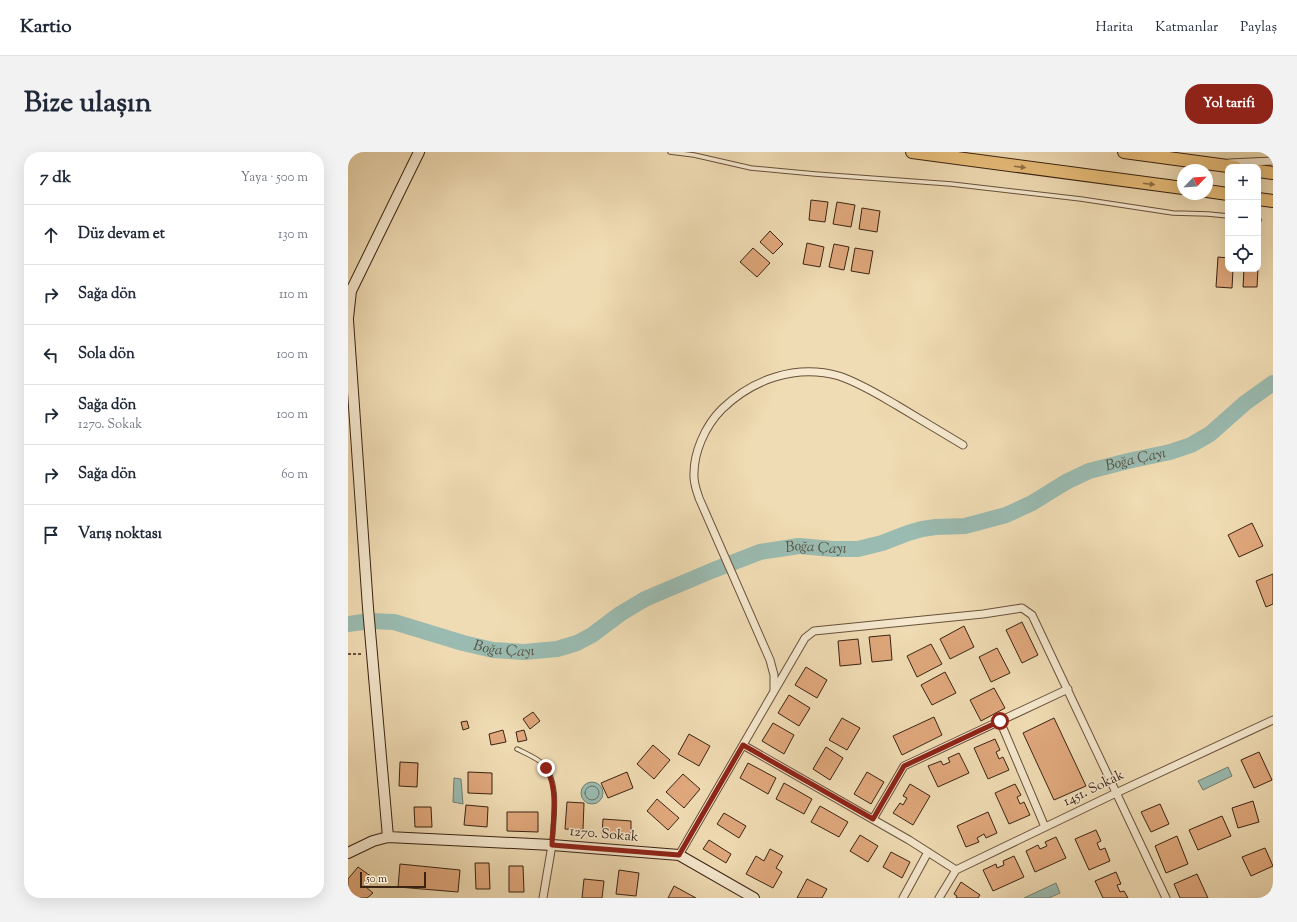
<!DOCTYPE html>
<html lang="tr">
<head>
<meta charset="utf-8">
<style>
	body { margin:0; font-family:"Sorts Mill Goudy",serif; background:#f2f2f3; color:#1f2937 }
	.controls { position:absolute; right:12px; top:12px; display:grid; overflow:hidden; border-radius:8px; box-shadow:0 4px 16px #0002 }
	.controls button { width:36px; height:36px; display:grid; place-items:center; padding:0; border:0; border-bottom:1px solid #e0e1e3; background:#fff; color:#1f2937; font:20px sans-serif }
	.compass { position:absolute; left:829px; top:12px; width:36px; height:36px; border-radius:50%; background:#fff; box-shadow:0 4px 16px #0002; rotate:65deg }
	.scale { position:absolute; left:12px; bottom:10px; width:66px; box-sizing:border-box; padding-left:4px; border:2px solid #3a2313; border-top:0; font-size:11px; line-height:14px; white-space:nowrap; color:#3a2313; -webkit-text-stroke:3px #f5e8ce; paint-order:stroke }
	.stop { position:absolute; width:12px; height:12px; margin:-9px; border:3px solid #8f2418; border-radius:50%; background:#fff }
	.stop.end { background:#8f2418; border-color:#fff; box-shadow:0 1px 4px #0008 }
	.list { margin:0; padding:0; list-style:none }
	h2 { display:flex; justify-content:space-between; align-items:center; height:52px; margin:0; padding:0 16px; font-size:17px }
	h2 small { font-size:13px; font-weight:400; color:#747a83 }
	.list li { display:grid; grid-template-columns:26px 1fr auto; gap:12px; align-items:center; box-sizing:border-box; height:60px; padding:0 16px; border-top:1px solid #e0e1e3 }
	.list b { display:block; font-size:15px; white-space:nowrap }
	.list p { margin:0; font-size:13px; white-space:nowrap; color:#747a83 }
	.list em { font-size:13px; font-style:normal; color:#747a83 }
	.icon { flex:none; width:22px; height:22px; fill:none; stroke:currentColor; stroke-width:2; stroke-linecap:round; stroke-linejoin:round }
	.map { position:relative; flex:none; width:925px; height:746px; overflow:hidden; border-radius:16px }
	header { display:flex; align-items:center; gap:24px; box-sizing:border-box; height:56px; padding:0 20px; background:#fff; border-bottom:1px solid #e0e1e3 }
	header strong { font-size:19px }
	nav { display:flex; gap:22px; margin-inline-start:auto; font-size:14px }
	.intro { display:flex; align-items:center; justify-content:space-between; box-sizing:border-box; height:96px; padding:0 24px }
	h1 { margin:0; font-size:28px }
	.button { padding:10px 18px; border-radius:16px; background:#8f2418; color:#fff; font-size:14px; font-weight:700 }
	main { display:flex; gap:24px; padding:0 24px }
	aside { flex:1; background:#fff; border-radius:16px; box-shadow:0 4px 16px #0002 }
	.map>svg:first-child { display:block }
	.water { fill:#9abbb1; stroke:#747e72 }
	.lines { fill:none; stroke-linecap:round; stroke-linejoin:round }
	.shore { stroke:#6a6f62; stroke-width:1 }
	.river { stroke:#9abbb1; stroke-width:16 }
	.building { fill:#e0a87c; stroke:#3a2313 }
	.lane-casing { stroke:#68513b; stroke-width:5.5 }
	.street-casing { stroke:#68513b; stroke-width:9 }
	.secondary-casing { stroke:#3a2313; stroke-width:12 }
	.highway-casing { stroke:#3a2313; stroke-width:14 }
	.path { stroke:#3a2313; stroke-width:1.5; stroke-dasharray:3 2; stroke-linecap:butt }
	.lane { stroke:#f5e8ce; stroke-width:3.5 }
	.street { stroke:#f5e8ce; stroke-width:7 }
	.secondary { stroke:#f5e8ce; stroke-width:10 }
	.highway { stroke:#e8be7a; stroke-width:12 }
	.oneway { fill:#917046 }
	.route { stroke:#8f2418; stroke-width:5 }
	.labels { text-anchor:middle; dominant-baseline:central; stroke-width:3; stroke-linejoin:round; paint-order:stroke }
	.street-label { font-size:14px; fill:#3a2313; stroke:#f5e8ce }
	.water-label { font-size:15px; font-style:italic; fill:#575142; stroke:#f5e8ce }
</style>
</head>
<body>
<header>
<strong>Kartio</strong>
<nav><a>Harita</a><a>Katmanlar</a><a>Paylaş</a></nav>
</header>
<div class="intro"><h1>Bize ulaşın</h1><a class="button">Yol tarifi</a></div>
<main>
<aside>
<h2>7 dk<small>Yaya · 500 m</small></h2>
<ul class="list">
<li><svg class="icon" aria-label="ahead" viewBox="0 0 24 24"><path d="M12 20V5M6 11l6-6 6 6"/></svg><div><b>Düz devam et</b></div><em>130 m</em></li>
<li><svg class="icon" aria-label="right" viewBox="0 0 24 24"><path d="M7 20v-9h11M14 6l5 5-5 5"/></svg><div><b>Sağa dön</b></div><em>110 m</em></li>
<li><svg class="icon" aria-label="left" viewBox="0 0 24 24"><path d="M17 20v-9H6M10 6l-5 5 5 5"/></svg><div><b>Sola dön</b></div><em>100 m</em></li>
<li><svg class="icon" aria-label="right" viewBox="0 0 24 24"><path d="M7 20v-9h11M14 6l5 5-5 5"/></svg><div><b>Sağa dön</b><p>1270. Sokak</p></div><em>100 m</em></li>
<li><svg class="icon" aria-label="right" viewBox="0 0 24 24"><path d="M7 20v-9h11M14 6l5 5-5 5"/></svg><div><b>Sağa dön</b></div><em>60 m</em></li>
<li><svg class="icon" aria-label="arrive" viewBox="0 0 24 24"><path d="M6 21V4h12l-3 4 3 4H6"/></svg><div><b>Varış noktası</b></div></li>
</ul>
</aside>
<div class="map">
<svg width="925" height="746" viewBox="0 0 925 746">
	<rect width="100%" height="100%" fill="#f0dcb4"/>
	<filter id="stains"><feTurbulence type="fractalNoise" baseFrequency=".005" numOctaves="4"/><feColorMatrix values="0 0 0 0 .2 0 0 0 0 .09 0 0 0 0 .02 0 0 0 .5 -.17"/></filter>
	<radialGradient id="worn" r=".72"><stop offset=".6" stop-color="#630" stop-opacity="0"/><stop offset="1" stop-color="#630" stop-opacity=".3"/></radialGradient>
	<path class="water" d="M880,615l4,9 -29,14 -5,-9z
		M106,626l7,1 2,25 -10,-2z
		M233 641a11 11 0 1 1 22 0a11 11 0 1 1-22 0Z
		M708,731l4,10 -11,5h-25z"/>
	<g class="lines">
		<path class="shore" d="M237 641a7 7 0 1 1 14 0a7 7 0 1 1-14 0Z"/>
		<path class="river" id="s1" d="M0,472l22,-3 24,1 69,21 30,7 31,2 33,-3 20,-6 15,-8 28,-21 25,-15 66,-28 49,-19 39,-6 34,3h25l24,-6 26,-10 14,-4 14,-2 29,-1 41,-11 26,-12 34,-21 23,-11 39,-10 42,-9 21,-7 19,-11 35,-31 28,-20"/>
	</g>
	<path class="building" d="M463,48l17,2 -3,20 -16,-2z
		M489,50l18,3 -4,22 -18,-3z
		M514,56l18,3 -3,21 -18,-3z
		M422,79l13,13 -10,10 -13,-12z
		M459,91l17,4 -4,20 -17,-3z
		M486,92l15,3 -5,23 -15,-3z
		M405,96l17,15 -13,14 -17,-15z
		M507,96l18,3 -4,23 -18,-3z
		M870,105l10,1v11h5l-1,19 -16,-1z
		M896,117h14l-1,18h-14z
		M904,371l11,23 -24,11 -11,-22z
		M925,422v30l-7,3 -10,-26z
		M674,470l16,33 -16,8 -16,-33z
		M616,474l10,21 -24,12 -10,-20z
		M542,483l2,25 -20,2 -3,-25z
		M510,487l3,25 -21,2 -2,-25z
		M583,492l11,20 -25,13 -10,-21z
		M649,496l13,25 -19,9 -12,-25z
		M458,515l21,13 -10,18 -22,-13z
		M597,520l11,21 -24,12 -11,-20z
		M646,536l11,20 -24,13 -11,-21z
		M441,543l21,13 -11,18 -21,-13z
		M185,560l7,9 -10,8 -7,-10z
		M586,565l8,18 -40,20 -9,-19z
		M494,566l18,10 -13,22 -18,-10z
		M706,566l32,68 -32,14 -31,-67z
		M119,569l2,7 -6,2 -2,-8z
		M425,571l21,12 -10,19 -22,-13z
		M155,578l3,12 -15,3 -2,-11z
		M176,578l3,10 -9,2 -2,-10z
		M341,582l21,12 -11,20 -21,-12z
		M647,587l5,11 -4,2 3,7 4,-2 6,13 -21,9 -14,-31z
		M305,593l17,15 -16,19 -17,-15z
		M478,595l17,11 -13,22 -17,-11z
		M911,600l13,28 -18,8 -13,-28z
		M611,601l10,20 -31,14 -10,-21 13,-5 2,4 7,-3 -2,-4z
		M52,610l18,1 -1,24 -18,-1z
		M400,611l28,15 -8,16 -28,-16z
		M120,620l24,1v21l-24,-1z
		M279,620l6,16 -25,10 -7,-15z
		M519,620l17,10 -13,22 -17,-10z
		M335,622l17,15 -16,19 -18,-16z
		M436,631l28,16 -8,15 -28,-15z
		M562,632l20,12 -17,29 -20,-12 7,-10 3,2 4,-7 -4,-2z
		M667,632l6,11 -4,2 3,7 4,-2 6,13 -21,9 -14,-31z
		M309,647l22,19 -11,12 -21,-19z
		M905,649l6,21 -21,6 -6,-20z
		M219,650l17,1 -1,27 -18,-1z
		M812,652l9,20 -18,8 -10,-20z
		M118,653l22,2 -1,20 -23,-2z
		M472,654l28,16 -9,15 -28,-15z
		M66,655h17l1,20h-17z
		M159,660h31v20l-31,-1z
		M640,660l9,21 -11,5 -2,-4 -7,4 2,4 -13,5 -9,-21z
		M376,661l22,13 -7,12 -22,-14z
		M874,664l9,20 -33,14 -9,-20z
		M255,667l28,2v15l-29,-2z
		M748,678l5,11 -4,2 3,7 5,-2 5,13 -21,9 -14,-31z
		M512,683l18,11 -10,16 -18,-11z
		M829,684l11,28 -22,9 -11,-27z
		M708,685l10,21 -31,14 -9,-21 12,-6 2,4 7,-3 -2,-4z
		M361,688l22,14 -5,9 -23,-14z
		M917,696l8,18 -22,10 -9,-19z
		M422,697l13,7 -7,12 6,4 -9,16 -27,-14 10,-18 8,5z
		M543,700l19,10 -8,16 -19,-11z
		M666,704l10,21 -31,14 -10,-21 13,-6 1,4 7,-3 -1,-4z
		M127,711h14l1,26h-14z
		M52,712l60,6 -2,22 -60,-5z
		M161,714h14l1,26h-15z
		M10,715l14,10 -6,10 7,6 -6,5h-15l-2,-2h-2v-17z
		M271,718l20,3 -3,23 -20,-2z
		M768,720l5,12 -4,1 3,7 4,-1 4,7h-25l-8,-17z
		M849,722l11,24h-28l-6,-14z
		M236,727l20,2 -2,17h-20z
		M459,727l20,10 -5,9h-25z
		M613,730l19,13 -2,3h-22l1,-2 -3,-2z
		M326,734l22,12h-28z"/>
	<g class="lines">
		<g class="lane-casing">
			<path id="lane" d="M322,0l24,3 57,13 64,6 136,10 130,15 92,14 35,1 20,2
				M910,68h1
				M169,597c8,4 18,8 25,14 19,18 11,57 10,81"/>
		</g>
		<g class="street-casing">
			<path id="street" d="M881,11l44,-2
				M426,539v-16l-4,-15 -71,-162c-2,-6 -5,-14 -5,-21 -1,-24 11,-51 28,-68 31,-30 74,-45 117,-33 21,7 40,19 59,30 22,13 43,26 65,39
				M652,569l45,106
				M395,593l166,95 47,30
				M525,667l31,-53 164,-77
				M331,703l126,-217 9,-7 169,-17 39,-6 10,7 134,283
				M195,746l9,-53
				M555,746l25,-46
				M591,746l17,-28 160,-77 157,-73"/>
		</g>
		<g class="secondary-casing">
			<path id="secondary" d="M0,166l3,-27 68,-139
				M0,168l20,288 20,229
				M0,701l25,-12 15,-4 164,8 127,10 75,43"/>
		</g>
		<g class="highway-casing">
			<path id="highway" d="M564,0l271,36
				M776,0l111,15
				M910,19l15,2
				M859,39l21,3
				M910,47l15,2"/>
		</g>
		<path class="path" d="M0,502h14"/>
		<use href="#lane" class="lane"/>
		<use href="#street" class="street"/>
		<use href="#secondary" class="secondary"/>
		<use href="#highway" class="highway"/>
	</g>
	<defs><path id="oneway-solid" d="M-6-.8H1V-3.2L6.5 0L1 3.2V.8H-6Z"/></defs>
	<g class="oneway">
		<use href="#oneway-solid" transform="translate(672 15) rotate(7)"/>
		<use href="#oneway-solid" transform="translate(801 32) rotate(7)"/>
	</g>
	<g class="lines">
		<path class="route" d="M198,616c13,22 7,51 6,77l127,10 64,-110 130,74 31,-53 96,-45"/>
	</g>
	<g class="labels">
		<g class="street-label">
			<text transform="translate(746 637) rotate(-26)">1451. Sokak</text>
			<text transform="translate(256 683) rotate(5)">1270. Sokak</text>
		</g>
		<g class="water-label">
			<text stroke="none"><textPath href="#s1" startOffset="833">Boğa Çayı</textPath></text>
			<text stroke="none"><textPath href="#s1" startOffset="496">Boğa Çayı</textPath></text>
			<text stroke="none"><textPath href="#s1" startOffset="160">Boğa Çayı</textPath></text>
		</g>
	</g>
	<rect width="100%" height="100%" filter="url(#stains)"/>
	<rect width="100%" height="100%" fill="url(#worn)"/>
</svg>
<div class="controls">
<button>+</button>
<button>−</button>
<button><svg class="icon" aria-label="locate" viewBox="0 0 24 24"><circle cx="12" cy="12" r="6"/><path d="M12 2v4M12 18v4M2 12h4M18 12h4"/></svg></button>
</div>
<svg class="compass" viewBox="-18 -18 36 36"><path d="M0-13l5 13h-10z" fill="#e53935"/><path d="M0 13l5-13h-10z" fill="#747a83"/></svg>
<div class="scale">50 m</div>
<div class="stop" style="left:652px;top:569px"></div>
<div class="stop end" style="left:198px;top:616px"></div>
</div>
</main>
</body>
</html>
